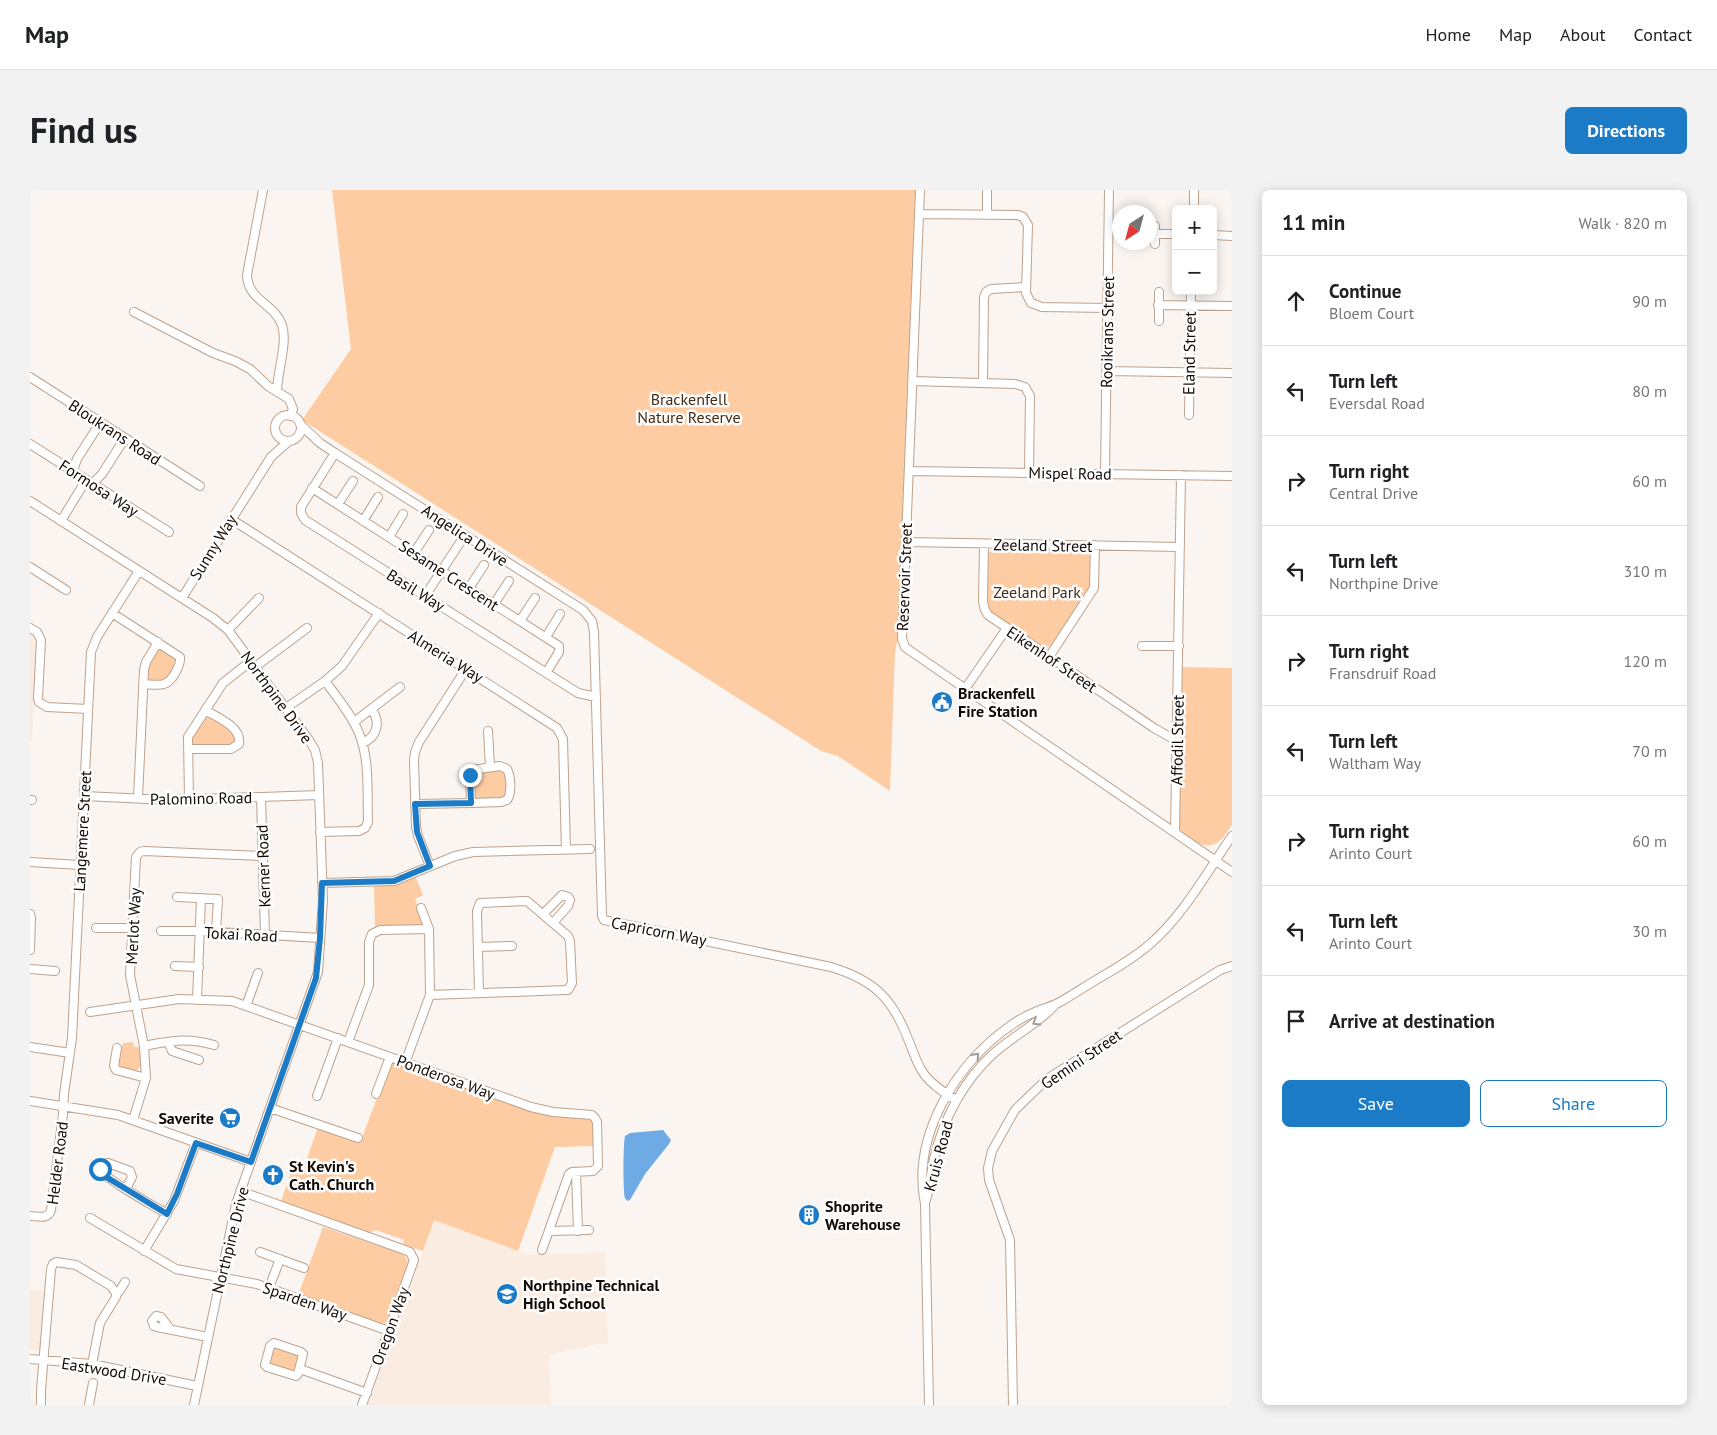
<!DOCTYPE html>
<html lang="en">
<head>
<meta charset="utf-8">
<style>
	body { margin:0; font-family:"PT Sans",sans-serif; background:#f2f2f2; color:#202124 }
	.controls { position:absolute; right:15px; top:15px; display:grid; overflow:hidden; border-radius:8px; box-shadow:0 2px 12px #0003 }
	.controls button { width:45px; height:45px; display:grid; place-items:center; padding:0; border:0; border-bottom:1px solid #e0e0e0; background:#fff; color:#202124; font:25px sans-serif }
	.compass { position:absolute; left:1082px; top:15px; width:45px; height:45px; border-radius:50%; background:#fff; box-shadow:0 2px 12px #0003; rotate:216deg }
	.stop { position:absolute; width:15px; height:15px; margin:-11px; border:4px solid #1b7bc7; border-radius:50%; background:#fff }
	.stop.end { background:#1b7bc7; border-color:#fff; box-shadow:0 1px 5px #0008 }
	.list { margin:0; padding:0; list-style:none }
	h2 { display:flex; justify-content:space-between; align-items:center; height:65px; margin:0; padding:0 20px; font-size:21px }
	h2 small { font-size:16px; font-weight:400; color:#757577 }
	.list li { display:grid; grid-template-columns:32px 1fr auto; gap:15px; align-items:center; box-sizing:border-box; height:90px; padding:0 20px; border-top:1px solid #e0e0e0 }
	.list b { display:block; font-size:19px; white-space:nowrap }
	.list p { margin:0; font-size:16px; white-space:nowrap; color:#757577 }
	.list em { font-size:16px; font-style:normal; color:#757577 }
	.actions { display:flex; gap:10px; padding:15px 20px }
	.actions a { flex:1; padding:11px 0; border:1px solid #1b7bc7; border-radius:8px; text-align:center; font-size:18px; color:#1b7bc7 }
	.actions .main { background:#1b7bc7; color:#fff }
	.icon { flex:none; width:28px; height:28px; fill:none; stroke:currentColor; stroke-width:2; stroke-linecap:round; stroke-linejoin:round }
	.map { position:relative; flex:none; width:1202px; height:1215px; overflow:hidden; border-radius:8px }
	header { display:flex; align-items:center; gap:30px; box-sizing:border-box; height:70px; padding:0 25px; background:#fff; border-bottom:1px solid #e0e0e0 }
	header strong { font-size:24px }
	nav { display:flex; gap:28px; margin-inline-start:auto; font-size:18px }
	.intro { display:flex; align-items:center; justify-content:space-between; box-sizing:border-box; height:120px; padding:0 30px }
	h1 { margin:0; font-size:35px }
	.button { padding:12px 22px; border-radius:8px; background:#1b7bc7; color:#fff; font-size:18px; font-weight:700 }
	main { display:flex; gap:30px; padding:0 30px }
	aside { flex:1; background:#fff; border-radius:8px; box-shadow:0 2px 12px #0003 }
	.map>svg:first-child { display:block }
	.built { fill:#faece1 }
	.green { fill:#fecca3 }
	.water { fill:#6eabe4 }
	.lines { fill:none; stroke-linecap:round; stroke-linejoin:round }
	.minor-casing { stroke:#bda28d; stroke-width:10 }
	.minor { stroke:#fff; stroke-width:8 }
	.oneway { stroke:#a19d9b }
	.route { stroke:#1b7bc7; stroke-width:6 }
	.labels { text-anchor:middle; dominant-baseline:central; stroke-width:5; stroke-linejoin:round; paint-order:stroke }
	.street-label { font-size:16px; fill:#130a04; stroke:#fff }
	.park-label { font-size:16px; fill:#452b13; stroke:#fff }
	.poi-label { font-size:16px; font-weight:bold; fill:#130a04; stroke:#fff; text-anchor:start }
</style>
</head>
<body>
<header>
<strong>Map</strong>
<nav><a>Home</a><a>Map</a><a>About</a><a>Contact</a></nav>
</header>
<div class="intro"><h1>Find us</h1><a class="button">Directions</a></div>
<main>
<div class="map">
<svg width="1202" height="1215" viewBox="0 0 1202 1215">
	<rect width="100%" height="100%" fill="#fbf5f1"/>
	<path class="built" d="M0,443l3,2 4,8 -5,98h-2z
		M404,1030l96,35 75,-3 3,92h-9l-50,11 2,50h-183z
		M0,1099l13,2 1,2 -4,58 -10,-1z"/>
	<path class="green" d="M302,0h584l-18,448 -3,15 -5,138 -52,-35 -17,-5 -519,-331 49,-71z
		M990,357l64,2 7,5v32l-38,58 -6,4 -5,-1 -53,-36 -3,-8 2,-50 8,-5z
		M131,458l16,10c1,14 -17,33 -30,20 0,-10 4,-26 14,-30z
		M1151,477l51,1v157l-10,14h-1c-11,14 -35,2 -42,-11z
		M178,526c12,4 25,13 28,25l-4,5h-39l-2,-2c0,-10 8,-23 17,-28z
		M470,579l6,4 1,20 -4,6h-27l-2,-2 -1,-24z
		M385,686l8,19 -8,4 9,23 -1,3 -3,1 -45,2 -1,-44z
		M103,852l1,5h5l3,18 -6,6 -18,-4 3,-21h2v-3z
		M365,872l135,48 59,7 5,3 1,26 -40,1 -37,104 -84,-31 -11,31 -20,-7 1,-4 -28,-10 -7,3 -88,-32 13,-37 10,3 14,-40 42,16 29,-77z
		M293,1037l77,26c6,3 9,7 7,13l-18,53 -4,4 -5,1 -82,-28z
		M244,1156l23,7 2,3 -4,15 -2,1 -25,-9 3,-14z"/>
	<path class="water" d="M633,940l8,10 -2,4 -24,30 -15,26 -2,1c-1,-1 -2,-1 -3,-3 -2,-5 -2,-55 0,-62l5,-3z"/>
	<g class="lines">
		<g class="minor-casing">
			<path id="minor" d="M233,0l-16,85c1,26 27,28 35,50 6,18 -5,47 -5,67
				M890,0l-18,449 3,8 4,3 323,222
				M1164,19v-19
				M889,24l99,1 5,2 5,8 -2,68 5,10 11,4 66,1
				M957,25v-25
				M1125,36v18
				M1125,44h21
				M1183,45l19,1
				M1129,102v29
				M1128,115l74,1
				M104,122l79,41 22,8 15,8 18,17 21,13 4,10 -3,7
				M1077,181l125,2
				M0,187l170,109
				M882,191l103,3 10,3 5,9 -1,77
				M953,193l1,-86 2,-5 5,-3 35,-2
				M1159,225l2,-124
				M245 238a13 13 0 1 1 26 0a13 13 0 1 1-26 0Z
				M270,234l20,19 15,10 248,157 9,11 2,11 8,284 2,4 227,47c42,13 61,30 77,72 5,11 8,24 16,35 8,11 21,19 32,26
				M0,254l139,88
				M305,263l-34,54v6l4,7 273,173 18,4
				M43,281l4,-12 23,-36
				M879,281l323,5
				M1075,284l4,-284
				M62,294l10,-10 23,-36
				M282,298l247,158v6l-13,21
				M0,311l183,117 15,12 81,110 6,10 3,13 5,137 -5,72 -82,232 -42,201
				M308,314l15,-23
				M201,329l326,209 6,11 3,111
				M31,331l25,-41
				M333,331l15,-24
				M359,347l14,-23
				M876,352l274,5
				M954,354l-1,58 2,8 3,5 166,113 23,13
				M384,363l15,-23
				M0,377l36,23
				M439,398l15,-23
				M395,406l40,-61
				M152,408l89,-141 18,-16
				M464,414l15,-23
				M82,423l68,44c1,8 -8,25 -16,27 -6,2 -15,0 -21,0
				M490,431l15,-23
				M0,438l7,4 4,8 -3,58 1,4 8,5 41,2
				M198,440l31,-32
				M516,447l14,-23
				M1112,456h37
				M1019,467l45,-69 1,-43
				M225,477l52,-39
				M935,499l42,-61
				M256,518l39,-27 17,-15 37,-53
				M324,532l46,-35
				M458,541l2,36
				M332,553c16,-6 19,-22 9,-34
				M158,559h43l8,-5c3,-17 -22,-27 -34,-34
				M54,606l84,4 151,-5
				M231,607l4,138
				M108,608l6,-128 2,-8 12,-20
				M159,609l-1,-62 35,-54 28,-22
				M0,610h2
				M385,614l56,-1 -1,-28 2,-5 28,-4 7,3c4,8 5,24 0,31l-6,2 -30,1
				M290,642l39,-1 6,-3 3,-6c-1,-29 2,-62 -9,-89 -8,-19 -22,-36 -34,-52
				M1145,643l6,-358
				M0,672l50,3
				M400,676l-12,-30 -2,-9 -2,-67 1,-8 4,-10 47,-73
				M292,693l72,-2 61,-25 18,-4 117,-3
				M147,707l41,2 -2,33
				M0,724l1,4 -1,32
				M513,724l19,-19 6,2 2,3 -2,6 -15,17
				M66,738h37
				M131,741h40l119,7
				M448,757l34,-1
				M145,776l24,1
				M0,779l25,2
				M400,805l136,-5h2l4,-7 -2,-42 -2,-5 -41,-35 -47,2 -3,8 2,82
				M167,810l4,-102
				M216,816l12,-33
				M60,822l89,-13 53,2 299,106 22,5 39,3 3,3 2,4 1,44 -5,5 -21,1 -3,2 -27,76
				M138,852l4,9 27,9
				M318,852l21,-57v-43l3,-8 8,-4 49,-1
				M114,856c26,-5 43,-9 70,-1
				M0,857l40,6
				M87,858l-3,18 2,4 30,8
				M375,873l25,-68 -1,-66 -8,-21
				M346,904l14,-37
				M287,906l21,-58
				M0,911l88,14 133,47
				M240,918l88,30
				M103,930l13,-42 -2,-32 -14,-71 6,-118 4,-5 4,-1 119,5
				M546,982l2,59
				M96,999l6,-12 -2,-6 -22,-8 -6,2 -2,4c3,9 56,38 67,45
				M210,1001l165,59 5,2 4,8 -52,145
				M896,1010c4,-13 5,-27 8,-41 9,-40 30,-79 60,-106 19,-17 44,-29 61,-48
				M0,1026c8,0 18,4 21,-6l12,-96 1,-20 8,-56 19,-386 6,-15 42,-66
				M60,1028l86,51 81,15 132,47
				M519,1041l40,-1
				M114,1061l30,-50 22,-58
				M230,1062l44,16
				M239,1098l11,-29
				M86,1103l3,-1 6,-10
				M140,1139l-9,-12 -5,-1 -4,5 2,5 3,1 51,10
				M244,1153l27,9 2,2 -5,20 -2,2 -29,-9 -2,-2 5,-19z
				M0,1169l62,5 105,22
				M270,1179l67,24
				M11,1215v-15l10,-121 2,-5 3,-2 20,3 35,21 5,7v4l-16,26 -8,41
				M59,1215l4,-22
				M899,1215l-4,-201c-14,-67 31,-141 85,-178 7,-5 15,-10 23,-13 8,-4 17,-6 25,-10 13,-7 26,-16 38,-23 19,-11 38,-22 54,-36 33,-28 57,-72 82,-108
				M983,1215l-3,-165 -21,-60 -1,-12 4,-17 23,-41 32,-31 173,-109 12,-4"/>
		</g>
		<use href="#minor" class="minor"/>
	</g>
	<defs><path id="oneway-chevron" d="M-2-3.5L2.5 0L-2 3.5" fill="none" stroke-width="1.6" stroke-linecap="round" stroke-linejoin="round" transform="scale(1.25)"/></defs>
	<g class="oneway">
		<use href="#oneway-chevron" transform="translate(1006 832) rotate(148)"/>
		<use href="#oneway-chevron" transform="translate(946 866) rotate(-48)"/>
	</g>
	<g class="lines">
		<path class="route" d="M70,979l3,6 64,39 10,-20 19,-51 55,19 65,-184 4,-40 2,-55 72,-2 36,-15 -13,-34 -2,-28 56,-1 -1,-28"/>
	</g>
	<defs>
		<g id="civic-disc" transform="scale(1.125)"><circle r="9.5" fill="#1b7bc7" stroke="#fff"/><path d="M-.6-6.5H3V-4.5H.6V-3L4-1V1h2V6H-6V1h2V-1L-.6-3ZM-1.2 2.5V6h2.4V2.5Z" fill="#fff"/></g>
		<g id="supermarket-disc" transform="scale(1.125)"><circle r="9.5" fill="#1b7bc7" stroke="#fff"/><path d="M-6-5.5h2.5l.6 2H6L4.5 2H-2.5L-4.4-4H-6ZM-1.5 3.2a1.3 1.3 0 1 0 .1 0ZM3 3.2a1.3 1.3 0 1 0 .1 0Z" fill="#fff"/></g>
		<g id="church-disc" transform="scale(1.125)"><circle r="9.5" fill="#1b7bc7" stroke="#fff"/><path d="M-1.2-6h2.4v3.5h3.3v2.4h-3.3V6h-2.4V-.1h-3.3v-2.4h3.3Z" fill="#fff"/></g>
		<g id="building-disc" transform="scale(1.125)"><circle r="9.5" fill="#1b7bc7" stroke="#fff"/><path d="M-4-6H4V6H1V3H-1V6H-4ZM-2.5-4.3h1.7v1.8h-1.7ZM.8-4.3h1.7v1.8H.8ZM-2.5-1h1.7V.8h-1.7ZM.8-1h1.7V.8H.8Z" fill="#fff"/></g>
		<g id="school-disc" transform="scale(1.125)"><circle r="9.5" fill="#1b7bc7" stroke="#fff"/><path d="M0-5L7-2L0 1L-7-2ZM-4 1L0 2.5L4 1V4Q0 6-4 4Z" fill="#fff"/></g>
	</defs>
	<g fill-rule="evenodd">
		<use href="#civic-disc" x="912" y="512"/>
		<use href="#supermarket-disc" x="200" y="928"/>
		<use href="#church-disc" x="243" y="985"/>
		<use href="#building-disc" x="779" y="1025"/>
		<use href="#school-disc" x="477" y="1104"/>
	</g>
	<g class="labels">
		<g class="street-label">
			<text transform="translate(1077 142) rotate(-89)">Rooikrans Street</text>
			<text transform="translate(1159 163) rotate(-89)">Eland Street</text>
			<text transform="translate(85 242) rotate(33)">Bloukrans Road</text>
			<text transform="translate(1040 283) rotate(1)">Mispel Road</text>
			<text transform="translate(69 298) rotate(33)">Formosa Way</text>
			<text transform="translate(435 345) rotate(33)">Angelica Drive</text>
			<text transform="translate(1013 355) rotate(1)">Zeeland Street</text>
			<text transform="translate(183 357) rotate(-58)">Sunny Way</text>
			<text transform="translate(419 385) rotate(33)">Sesame Crescent</text>
			<text transform="translate(874 387) rotate(-88)">Reservoir Street</text>
			<text transform="translate(386 400) rotate(32)">Basil Way</text>
			<text transform="translate(416 466) rotate(32)">Almeria Way</text>
			<text transform="translate(1022 469) rotate(34)">Eikenhof Street</text>
			<text transform="translate(247 507) rotate(54)">Northpine Drive</text>
			<text transform="translate(1147 550) rotate(-89)">Affodil Street</text>
			<text transform="translate(171 608) rotate(-1)">Palomino Road</text>
			<text transform="translate(52 641) rotate(-87)">Langemere Street</text>
			<text transform="translate(233 676) rotate(-92)">Kerner Road</text>
			<text transform="translate(103 736) rotate(-87)">Merlot Way</text>
			<text transform="translate(629 741) rotate(11)">Capricorn Way</text>
			<text transform="translate(211 744) rotate(3)">Tokai Road</text>
			<text transform="translate(1051 869) rotate(-34)">Gemini Street</text>
			<text transform="translate(416 887) rotate(20)">Ponderosa Way</text>
			<text transform="translate(908 966) rotate(-75)">Kruis Road</text>
			<text transform="translate(27 973) rotate(-83)">Helder Road</text>
			<text transform="translate(200 1050) rotate(-76)">Northpine Drive</text>
			<text transform="translate(275 1111) rotate(19)">Sparden Way</text>
			<text transform="translate(360 1136) rotate(-70)">Oregon Way</text>
			<text transform="translate(84 1181) rotate(9)">Eastwood Drive</text>
		</g>
		<g class="park-label">
			<text x="659" y="209">Brackenfell<tspan x="659" dy="18">Nature Reserve</tspan></text>
			<text x="1007" y="402">Zeeland Park</text>
		</g>
		<g class="poi-label">
			<text x="928" y="503">Brackenfell<tspan x="928" dy="18">Fire Station</tspan></text>
			<text x="184" y="928" text-anchor="end">Saverite</text>
			<text x="259" y="976">St Kevin's<tspan x="259" dy="18">Cath. Church</tspan></text>
			<text x="795" y="1016">Shoprite<tspan x="795" dy="18">Warehouse</tspan></text>
			<text x="493" y="1095">Northpine Technical<tspan x="493" dy="18">High School</tspan></text>
		</g>
	</g>
</svg>
<div class="controls">
<button>+</button>
<button>−</button>
</div>
<svg class="compass" viewBox="-18 -18 36 36"><path d="M0-13l5 13h-10z" fill="#e53935"/><path d="M0 13l5-13h-10z" fill="#757577"/></svg>
<div class="stop" style="left:70px;top:979px"></div>
<div class="stop end" style="left:440px;top:585px"></div>
</div>
<aside>
<h2>11 min<small>Walk · 820 m</small></h2>
<ul class="list">
<li><svg class="icon" aria-label="ahead" viewBox="0 0 24 24"><path d="M12 20V5M6 11l6-6 6 6"/></svg><div><b>Continue</b><p>Bloem Court</p></div><em>90 m</em></li>
<li><svg class="icon" aria-label="left" viewBox="0 0 24 24"><path d="M17 20v-9H6M10 6l-5 5 5 5"/></svg><div><b>Turn left</b><p>Eversdal Road</p></div><em>80 m</em></li>
<li><svg class="icon" aria-label="right" viewBox="0 0 24 24"><path d="M7 20v-9h11M14 6l5 5-5 5"/></svg><div><b>Turn right</b><p>Central Drive</p></div><em>60 m</em></li>
<li><svg class="icon" aria-label="left" viewBox="0 0 24 24"><path d="M17 20v-9H6M10 6l-5 5 5 5"/></svg><div><b>Turn left</b><p>Northpine Drive</p></div><em>310 m</em></li>
<li><svg class="icon" aria-label="right" viewBox="0 0 24 24"><path d="M7 20v-9h11M14 6l5 5-5 5"/></svg><div><b>Turn right</b><p>Fransdruif Road</p></div><em>120 m</em></li>
<li><svg class="icon" aria-label="left" viewBox="0 0 24 24"><path d="M17 20v-9H6M10 6l-5 5 5 5"/></svg><div><b>Turn left</b><p>Waltham Way</p></div><em>70 m</em></li>
<li><svg class="icon" aria-label="right" viewBox="0 0 24 24"><path d="M7 20v-9h11M14 6l5 5-5 5"/></svg><div><b>Turn right</b><p>Arinto Court</p></div><em>60 m</em></li>
<li><svg class="icon" aria-label="left" viewBox="0 0 24 24"><path d="M17 20v-9H6M10 6l-5 5 5 5"/></svg><div><b>Turn left</b><p>Arinto Court</p></div><em>30 m</em></li>
<li><svg class="icon" aria-label="arrive" viewBox="0 0 24 24"><path d="M6 21V4h12l-3 4 3 4H6"/></svg><div><b>Arrive at destination</b></div></li>
</ul>
<div class="actions"><a class="main">Save</a><a>Share</a></div>
</aside>
</main>
</body>
</html>
